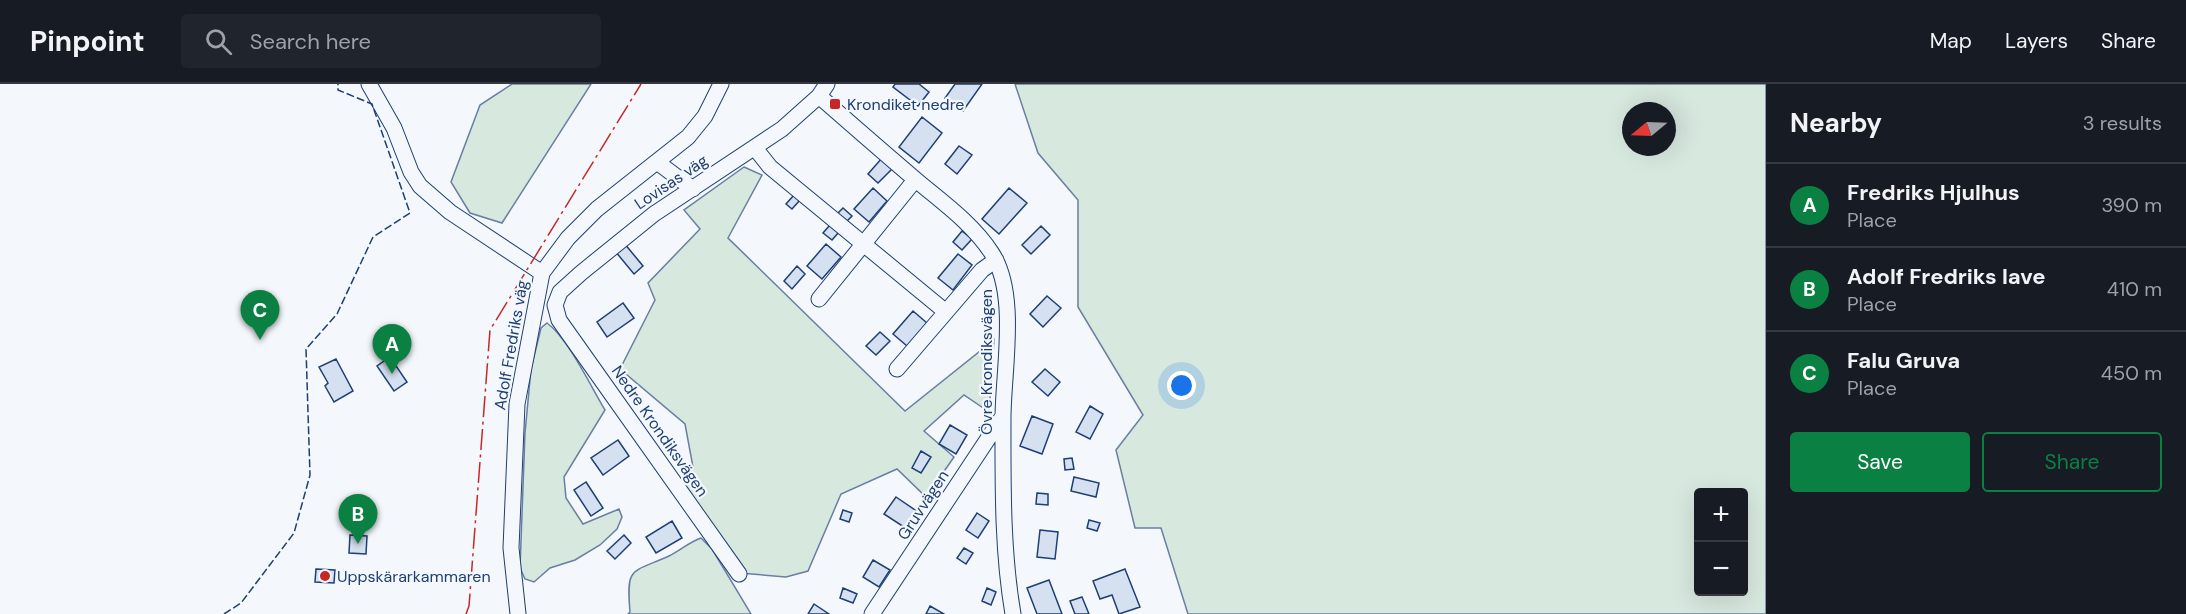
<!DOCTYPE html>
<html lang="en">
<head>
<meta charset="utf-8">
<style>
	body { margin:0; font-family:"DM Sans",sans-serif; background:#20242c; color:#f1f3f6 }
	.controls { position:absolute; right:18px; bottom:18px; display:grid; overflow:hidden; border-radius:6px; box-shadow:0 6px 24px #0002 }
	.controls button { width:54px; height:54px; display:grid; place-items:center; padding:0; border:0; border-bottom:2px solid #363941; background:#171b24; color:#f1f3f6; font:30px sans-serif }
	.compass { position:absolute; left:1622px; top:18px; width:54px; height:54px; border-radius:50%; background:#171b24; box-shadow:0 6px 24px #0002; rotate:251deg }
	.you { position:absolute; left:1182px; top:302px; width:21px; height:21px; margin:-15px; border:4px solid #fff; border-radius:50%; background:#1a73e8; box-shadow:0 0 0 9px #1a73e833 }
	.badge { display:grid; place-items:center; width:39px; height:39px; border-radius:50%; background:#0b8043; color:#fff; font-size:20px; font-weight:700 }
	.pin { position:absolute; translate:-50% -50px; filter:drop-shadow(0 2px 3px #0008) }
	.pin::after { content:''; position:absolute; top:32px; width:21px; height:18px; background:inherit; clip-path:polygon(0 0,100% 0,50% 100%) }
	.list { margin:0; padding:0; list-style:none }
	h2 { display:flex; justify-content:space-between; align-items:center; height:78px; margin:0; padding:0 24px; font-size:26px }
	h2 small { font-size:20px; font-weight:400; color:#9ea1a6 }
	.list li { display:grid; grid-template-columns:39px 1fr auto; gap:18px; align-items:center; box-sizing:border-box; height:84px; padding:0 24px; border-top:2px solid #363941 }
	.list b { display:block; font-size:22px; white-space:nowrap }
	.list p { margin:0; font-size:20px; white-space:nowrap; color:#9ea1a6 }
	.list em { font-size:20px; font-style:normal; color:#9ea1a6 }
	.actions { display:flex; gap:12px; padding:18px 24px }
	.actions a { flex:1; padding:14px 0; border:2px solid #0b8043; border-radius:6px; text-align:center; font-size:21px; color:#0b8043 }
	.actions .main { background:#0b8043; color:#fff }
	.icon { flex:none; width:33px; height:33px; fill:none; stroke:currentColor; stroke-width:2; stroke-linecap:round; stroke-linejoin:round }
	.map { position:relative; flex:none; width:1766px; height:530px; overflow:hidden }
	header { display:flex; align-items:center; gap:36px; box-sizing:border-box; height:84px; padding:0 30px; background:#171b24; border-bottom:2px solid #363941 }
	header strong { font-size:28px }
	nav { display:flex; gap:33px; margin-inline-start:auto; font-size:21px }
	.search { width:420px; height:54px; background:#20242c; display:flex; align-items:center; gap:15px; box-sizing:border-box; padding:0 21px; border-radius:6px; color:#9ea1a6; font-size:22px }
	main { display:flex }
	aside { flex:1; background:#171b24 }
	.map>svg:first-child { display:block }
	.green { fill:#d7e8df; stroke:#687fa3; stroke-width:1.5; fill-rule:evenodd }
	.building { fill:#d5e0f0; stroke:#1d3f73; stroke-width:1.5 }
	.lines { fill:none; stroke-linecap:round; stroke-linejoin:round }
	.minor-casing { stroke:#1d3f73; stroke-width:17 }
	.minor { stroke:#f4f7fb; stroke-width:15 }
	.fence { stroke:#1d3f73; stroke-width:1.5; stroke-dasharray:8 3; stroke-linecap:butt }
	.power { stroke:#c62828; stroke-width:1.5; stroke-dasharray:21 4.5 3 4.5; stroke-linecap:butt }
	.poi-dot { fill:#c62828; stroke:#f4f7fb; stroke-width:2 }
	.labels { text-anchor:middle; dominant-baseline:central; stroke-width:4.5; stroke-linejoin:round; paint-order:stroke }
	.poi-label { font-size:16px; fill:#1d3f73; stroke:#f4f7fb; text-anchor:start }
	.street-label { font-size:16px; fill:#1d3f73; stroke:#f4f7fb }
</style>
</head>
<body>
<header>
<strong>Pinpoint</strong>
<div class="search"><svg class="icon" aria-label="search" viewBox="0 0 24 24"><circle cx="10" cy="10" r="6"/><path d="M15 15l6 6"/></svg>Search here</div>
<nav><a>Map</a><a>Layers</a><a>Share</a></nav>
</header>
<main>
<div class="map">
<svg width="1766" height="530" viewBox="0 0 1766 530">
	<rect width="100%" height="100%" fill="#f4f7fb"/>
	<path class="green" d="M512,0h79l-89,139 -32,-10 -19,-31 29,-77z
		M1015,0h751v530h-578l-27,-86h-26l-19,-78 27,-35 -65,-108v-107l-40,-47zM1631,27h36v36h-36zM1744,408v100h-46v-100z
		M744,83l18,8 -34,63 177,173 89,-71 -5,72 -25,-17 -40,36 30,26 -28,40 -29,-28 -56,25 -33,77 -22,6 -46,-4 -58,-92 11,-14 -8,-43 -65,-55 35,-69 -7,-17 52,-54 -16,-19z
		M547,239c21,15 44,64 58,87l-41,67 2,21 17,26 36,-15 3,8 -5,12 -17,16 -25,15 -25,8 -16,14 -9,-3 -5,-11 5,-135 6,-64 10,-41z
		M701,454l11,11 39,65h-123l2,-2c-4,-46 1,-39 39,-56 11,-5 20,-14 32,-18z"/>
	<path class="building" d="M895,0h24l10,8 -11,14 -25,-19z
		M955,0h27l-19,27 -18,-13z
		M922,33l20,16 -23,30 -20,-16z
		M959,62l13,9 -15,19 -12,-10z
		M882,74l11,10 -15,15 -10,-9z
		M873,104l14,13 -18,21 -15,-13z
		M1009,104l18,15 -28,31 -17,-15z
		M794,111l6,5 -8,9 -6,-5z
		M843,124l9,8 -8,8 -9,-8z
		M830,141l9,7 -7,8 -9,-7z
		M1041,142l9,9 -19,19 -9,-9z
		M962,147l10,8 -10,11 -9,-8z
		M624,159l19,23 -9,8 -19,-23z
		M826,160l15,13 -19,22 -15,-13z
		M958,170l14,11 -19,25 -15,-12z
		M797,182l8,8 -13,15 -8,-8z
		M1047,212l14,12 -18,19 -13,-13z
		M623,219l11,15 -27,19 -10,-15z
		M913,227l14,12 -20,23 -14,-12z
		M880,248l10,9 -14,14 -10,-9z
		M390,273l17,25 -13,9 -17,-25z
		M336,275l17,32 -19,11 -9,-16 3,-3 -9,-16z
		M1045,285l15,13 -12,14 -16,-14z
		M1090,322l13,8 -13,25 -14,-7z
		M1032,332l21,8 -11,30 -22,-8z
		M950,341l17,10 -11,19 -17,-10z
		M618,356l11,16 -26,19 -12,-17z
		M921,367l10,6 -10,16 -9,-5z
		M1072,374l2,11 -9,1 -1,-11z
		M1074,393l25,6 -3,14 -25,-6z
		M586,398l17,26 -12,8 -17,-26z
		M1037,409l11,1v11l-12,-1z
		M896,413l25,17 -11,17 -26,-17z
		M843,426l9,3 -3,9 -9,-3z
		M977,429l12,8 -11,17 -12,-8z
		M1089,436l11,3 -3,8 -10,-3z
		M672,437l10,17 -26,15 -10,-16z
		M1040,446l18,2 -3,27 -18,-2z
		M350,451l17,1 -1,18 -17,-1z
		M624,451l7,8 -16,16 -8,-8z
		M964,464l9,5 -7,11 -9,-6z
		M873,476l17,10 -11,17 -16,-10z
		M316,485l19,1 -1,13 -19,-1z
		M1125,485l15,38 -21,7 -7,-19 -12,4 -7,-18z
		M1049,496l13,34h-25l-10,-26z
		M843,504l14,6 -4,9 -13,-5z
		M987,504l9,4 -5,13 -9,-4z
		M1082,513l7,17h-14l-5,-13z
		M814,520l15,10h-21z
		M930,522l14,8h-18z"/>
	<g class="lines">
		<g class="minor-casing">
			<path id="minor" d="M369,0l25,44 17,44 9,14 30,26 92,61
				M827,0l-8,12c32,28 64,56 97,84 26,22 56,43 75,72 28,41 12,119 12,166 0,65 -1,132 10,196
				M755,64l15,19 176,145
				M657,78l36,27
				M819,215l96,-119
				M897,285l85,-99 14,-10
				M739,490l-180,-254 -4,-15 5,-13 21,-19 73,-59 128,-85 37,-33
				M518,530l-7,-66 6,-144 25,-131 26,-35 29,-29 91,-72 17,-21 16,-32
				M872,530l131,-198"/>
		</g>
		<use href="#minor" class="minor"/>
		<path class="fence" d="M224,530l17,-11 53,-70 16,-58 -4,-126 31,-35 36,-77 37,-24 -38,-109 -34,-14v-6"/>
		<path class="power" d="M466,530l3,-8 21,-276 151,-246"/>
	</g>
	<g class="poi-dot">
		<rect x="829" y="14" width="12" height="12" rx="3"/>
		<circle cx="325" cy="492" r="6"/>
	</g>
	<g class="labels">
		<g class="poi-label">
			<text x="847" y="20">Krondiket nedre</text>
			<text x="337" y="492">Uppskärarkammaren</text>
		</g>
		<g class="street-label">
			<text transform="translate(671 98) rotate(-34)">Lovisas väg</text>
			<text transform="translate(511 261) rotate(-80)">Adolf Fredriks väg</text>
			<text transform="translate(986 278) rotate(-90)">Övre Krondiksvägen</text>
			<text transform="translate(660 347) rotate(55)">Nedre Krondiksvägen</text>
			<text transform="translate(923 421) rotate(-57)">Gruvvägen</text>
		</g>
	</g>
</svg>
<div class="controls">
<button>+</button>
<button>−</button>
</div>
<svg class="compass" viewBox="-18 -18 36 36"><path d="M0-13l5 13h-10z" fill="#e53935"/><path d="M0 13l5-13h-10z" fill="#9ea1a6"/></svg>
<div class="you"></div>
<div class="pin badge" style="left:392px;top:290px">A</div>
<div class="pin badge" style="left:358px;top:460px">B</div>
<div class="pin badge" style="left:260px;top:256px">C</div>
</div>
<aside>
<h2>Nearby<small>3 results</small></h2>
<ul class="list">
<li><span class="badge">A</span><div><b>Fredriks Hjulhus</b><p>Place</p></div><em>390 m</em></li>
<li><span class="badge">B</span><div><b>Adolf Fredriks lave</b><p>Place</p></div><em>410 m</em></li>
<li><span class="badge">C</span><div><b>Falu Gruva</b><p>Place</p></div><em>450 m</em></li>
</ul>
<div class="actions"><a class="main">Save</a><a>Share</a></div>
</aside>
</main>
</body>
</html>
